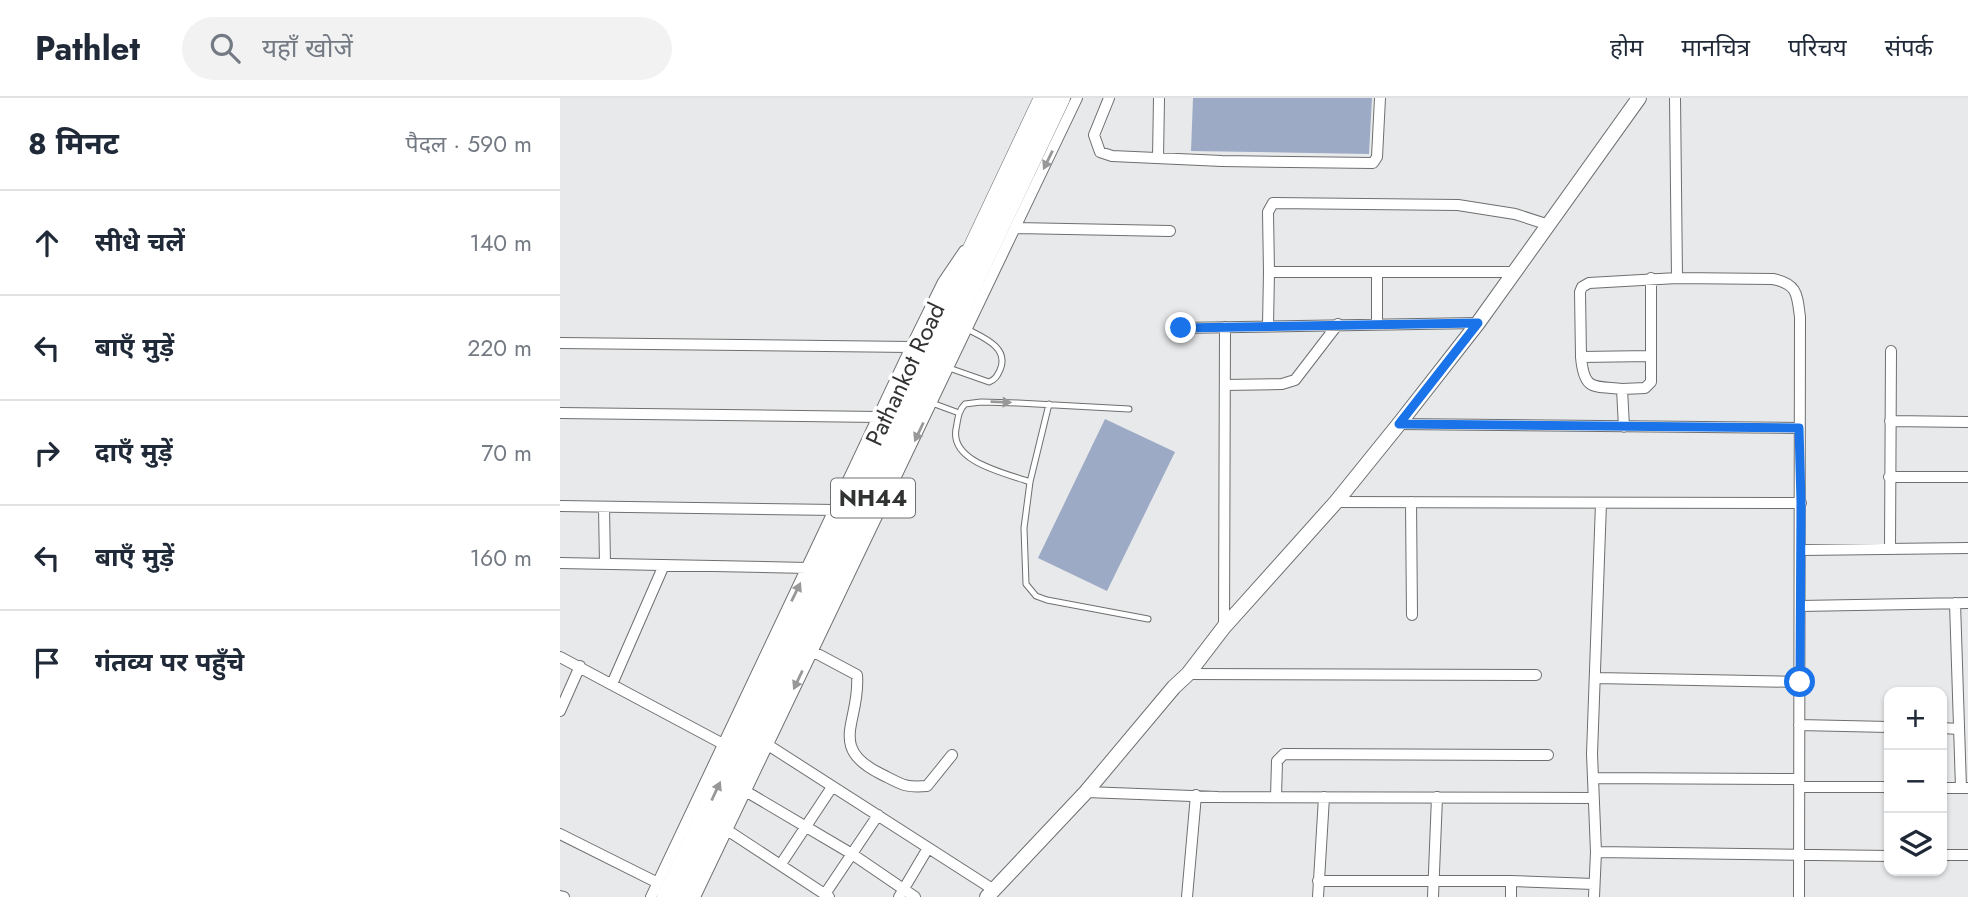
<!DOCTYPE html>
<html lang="hi">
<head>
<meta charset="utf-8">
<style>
	body { margin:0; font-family:Jost,"Noto Sans Devanagari",sans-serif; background:#f2f2f3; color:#1f2937 }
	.controls { position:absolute; right:21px; bottom:21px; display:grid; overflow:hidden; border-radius:14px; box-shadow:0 2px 5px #0004 }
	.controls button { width:63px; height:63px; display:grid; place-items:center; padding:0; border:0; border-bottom:2px solid #e0e1e3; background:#fff; color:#1f2937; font:35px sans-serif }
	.stop { position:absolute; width:21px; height:21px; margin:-16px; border:5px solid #1a73e8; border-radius:50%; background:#fff }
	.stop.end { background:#1a73e8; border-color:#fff; box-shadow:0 2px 7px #0008 }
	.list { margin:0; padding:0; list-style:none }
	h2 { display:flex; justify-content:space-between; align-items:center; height:91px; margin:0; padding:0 28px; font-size:30px }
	h2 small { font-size:23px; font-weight:400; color:#747a83 }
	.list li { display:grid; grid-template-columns:46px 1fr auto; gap:21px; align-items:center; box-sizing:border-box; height:105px; padding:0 28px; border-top:2px solid #e0e1e3 }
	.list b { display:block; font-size:26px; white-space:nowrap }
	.list em { font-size:23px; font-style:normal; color:#747a83 }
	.icon { flex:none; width:38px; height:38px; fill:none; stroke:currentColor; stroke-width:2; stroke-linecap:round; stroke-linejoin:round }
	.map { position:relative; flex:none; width:1408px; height:799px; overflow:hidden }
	header { display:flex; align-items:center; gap:42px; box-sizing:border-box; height:98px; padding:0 35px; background:#fff; border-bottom:2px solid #e0e1e3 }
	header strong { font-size:33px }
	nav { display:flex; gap:38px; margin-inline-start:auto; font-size:24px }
	.search { width:490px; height:63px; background:#f2f2f3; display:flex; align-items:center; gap:18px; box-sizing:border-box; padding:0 24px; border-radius:38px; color:#747a83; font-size:26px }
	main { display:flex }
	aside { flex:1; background:#fff }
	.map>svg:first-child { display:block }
	.building { fill:#9daac6 }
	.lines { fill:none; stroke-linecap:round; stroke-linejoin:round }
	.service-casing { stroke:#6e6f70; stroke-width:7 }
	.minor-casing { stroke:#6e6f70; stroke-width:12 }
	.tertiary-casing { stroke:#6e6f70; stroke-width:16 }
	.trunk-casing { stroke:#6e6f70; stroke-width:19 }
	.service { stroke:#fff; stroke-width:5 }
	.minor { stroke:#fff; stroke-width:10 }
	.tertiary { stroke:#fff; stroke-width:14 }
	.trunk { stroke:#fff; stroke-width:18 }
	.oneway { fill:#989898 }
	.route { stroke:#1a73e8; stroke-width:9 }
	.labels { text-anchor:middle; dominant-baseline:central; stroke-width:7; stroke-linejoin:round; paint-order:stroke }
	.shield { fill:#fff; stroke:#6f7070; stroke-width:2 }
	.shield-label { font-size:23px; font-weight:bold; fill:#313232 }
	.street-label { font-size:24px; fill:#313232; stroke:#fff }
</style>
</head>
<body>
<header>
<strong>Pathlet</strong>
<div class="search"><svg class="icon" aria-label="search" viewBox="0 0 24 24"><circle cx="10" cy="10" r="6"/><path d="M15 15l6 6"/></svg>यहाँ खोजें</div>
<nav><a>होम</a><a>मानचित्र</a><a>परिचय</a><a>संपर्क</a></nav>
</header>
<main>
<aside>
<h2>8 मिनट<small>पैदल · 590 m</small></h2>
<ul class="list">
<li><svg class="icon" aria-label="ahead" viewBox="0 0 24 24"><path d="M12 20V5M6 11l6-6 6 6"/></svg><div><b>सीधे चलें</b></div><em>140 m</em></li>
<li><svg class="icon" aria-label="left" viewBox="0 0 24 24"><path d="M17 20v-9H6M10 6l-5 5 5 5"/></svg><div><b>बाएँ मुड़ें</b></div><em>220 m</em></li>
<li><svg class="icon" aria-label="right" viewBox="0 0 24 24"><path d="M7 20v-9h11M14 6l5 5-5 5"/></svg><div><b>दाएँ मुड़ें</b></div><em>70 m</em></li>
<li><svg class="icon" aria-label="left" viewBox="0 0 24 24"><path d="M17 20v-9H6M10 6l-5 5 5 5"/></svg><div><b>बाएँ मुड़ें</b></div><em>160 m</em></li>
<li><svg class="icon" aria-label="arrive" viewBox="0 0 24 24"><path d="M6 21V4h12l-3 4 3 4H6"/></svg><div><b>गंतव्य पर पहुँचे</b></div></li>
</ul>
</aside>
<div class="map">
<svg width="1408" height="799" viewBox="0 0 1408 799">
	<rect width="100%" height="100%" fill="#e8e9ea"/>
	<path class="building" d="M633,0h179l-3,56 -178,-3z
		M545,321l70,33 -68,139 -69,-33z"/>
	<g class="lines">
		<g class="service-casing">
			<path id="service" d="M389,270l40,14c7,-3 8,-6 11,-12 10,-23 -18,-33 -35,-42
				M372,305l27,10
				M489,306l-19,78 -6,46 2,56 10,12 11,4 101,19
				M470,384c-25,-9 -80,-20 -74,-53 2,-10 2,-18 9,-25l16,-2 37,1 111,6"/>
		</g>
		<g class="minor-casing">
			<path id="minor" d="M549,0l-15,37 6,17 12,4 110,5 151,2 4,-6 3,-59
				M1115,0l2,180 96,1c25,5 24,16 27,38l-1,580
				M598,60l1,-60
				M455,130l155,3
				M709,174l-1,-60 5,-9 185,2 57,9 34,11
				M817,226v-52
				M708,227l1,-53h245
				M621,230l297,-5
				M0,245l351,4
				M1091,258l-70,1 -1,-65 2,-5 7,-4 88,-5
				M1021,259c3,34 12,29 41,32l2,38
				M665,287l57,-1 13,-4 43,-56
				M1062,291l23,-1 6,-6v-104
				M0,315l319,4
				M1330,323l78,1
				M839,326l400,4
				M1329,379h79
				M776,404l465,1
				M851,404l1,113
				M0,408l276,4
				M44,409l1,57
				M1330,451l1,-198
				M1241,452l167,-2
				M0,465l248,5
				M1395,505l6,185
				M1240,508l168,-3
				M664,529l1,-300
				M252,553l45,24c4,46 -31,72 24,99 20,10 23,14 46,12l25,-31
				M0,559l163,87
				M628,576l348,1
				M1036,580l203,4
				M52,586l52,-119
				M0,613l20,-45
				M1239,627l90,2
				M1382,630l17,1
				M208,647l226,145
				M1033,680l206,1
				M1239,689h90
				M1382,690h25
				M187,694l105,62 63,43
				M526,694l132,5 375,1
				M716,699l1,-36 7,-7 264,1
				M167,732l102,67
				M0,736l98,49
				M1036,754l293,4
				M1382,757h26
				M221,766l51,-77
				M758,783h193l83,3
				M951,783v16
				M265,796l53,-79
				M0,798l4,1
				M91,799l260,-550 32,-65 21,-31
				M135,799l382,-799
				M339,799l29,-49
				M627,799l9,-102
				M758,799l6,-100
				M873,799l4,-100
				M1034,799l2,-45 -4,-98 9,-251"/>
		</g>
		<g class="tertiary-casing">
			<path id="tertiary" d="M427,799l99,-105 88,-105 14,-13 36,-47 112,-125 63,-78 79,-101 161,-225"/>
		</g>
		<g class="trunk-casing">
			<path id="trunk" d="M106,799l377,-799
				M123,799l378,-799"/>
		</g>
		<use href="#service" class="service"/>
		<use href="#minor" class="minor"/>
		<use href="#tertiary" class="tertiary"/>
		<use href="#trunk" class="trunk"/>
	</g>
	<defs><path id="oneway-solid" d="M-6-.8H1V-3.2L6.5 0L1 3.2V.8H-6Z" transform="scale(1.75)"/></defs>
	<g class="oneway">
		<use href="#oneway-solid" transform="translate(488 62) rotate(116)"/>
		<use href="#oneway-solid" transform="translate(441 304) rotate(2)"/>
		<use href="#oneway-solid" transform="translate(359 334) rotate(115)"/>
		<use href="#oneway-solid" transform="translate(236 494) rotate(-64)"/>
		<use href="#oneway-solid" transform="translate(238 582) rotate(115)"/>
		<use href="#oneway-solid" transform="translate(156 693) rotate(-65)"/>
	</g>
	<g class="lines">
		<path class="route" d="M621,230l297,-5 -79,101 400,4 2,75 -1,179"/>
	</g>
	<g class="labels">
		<rect class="shield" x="271" y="380.5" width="84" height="39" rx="5"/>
		<g class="shield-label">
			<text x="313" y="400">NH44</text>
		</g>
		<g class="street-label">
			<text transform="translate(345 276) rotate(-65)">Pathankot Road</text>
		</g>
	</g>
</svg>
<div class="controls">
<button>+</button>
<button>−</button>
<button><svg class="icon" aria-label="layers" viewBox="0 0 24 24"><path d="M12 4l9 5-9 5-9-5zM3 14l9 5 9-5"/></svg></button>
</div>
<div class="stop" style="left:1240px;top:584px"></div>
<div class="stop end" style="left:621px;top:230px"></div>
</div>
</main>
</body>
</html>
